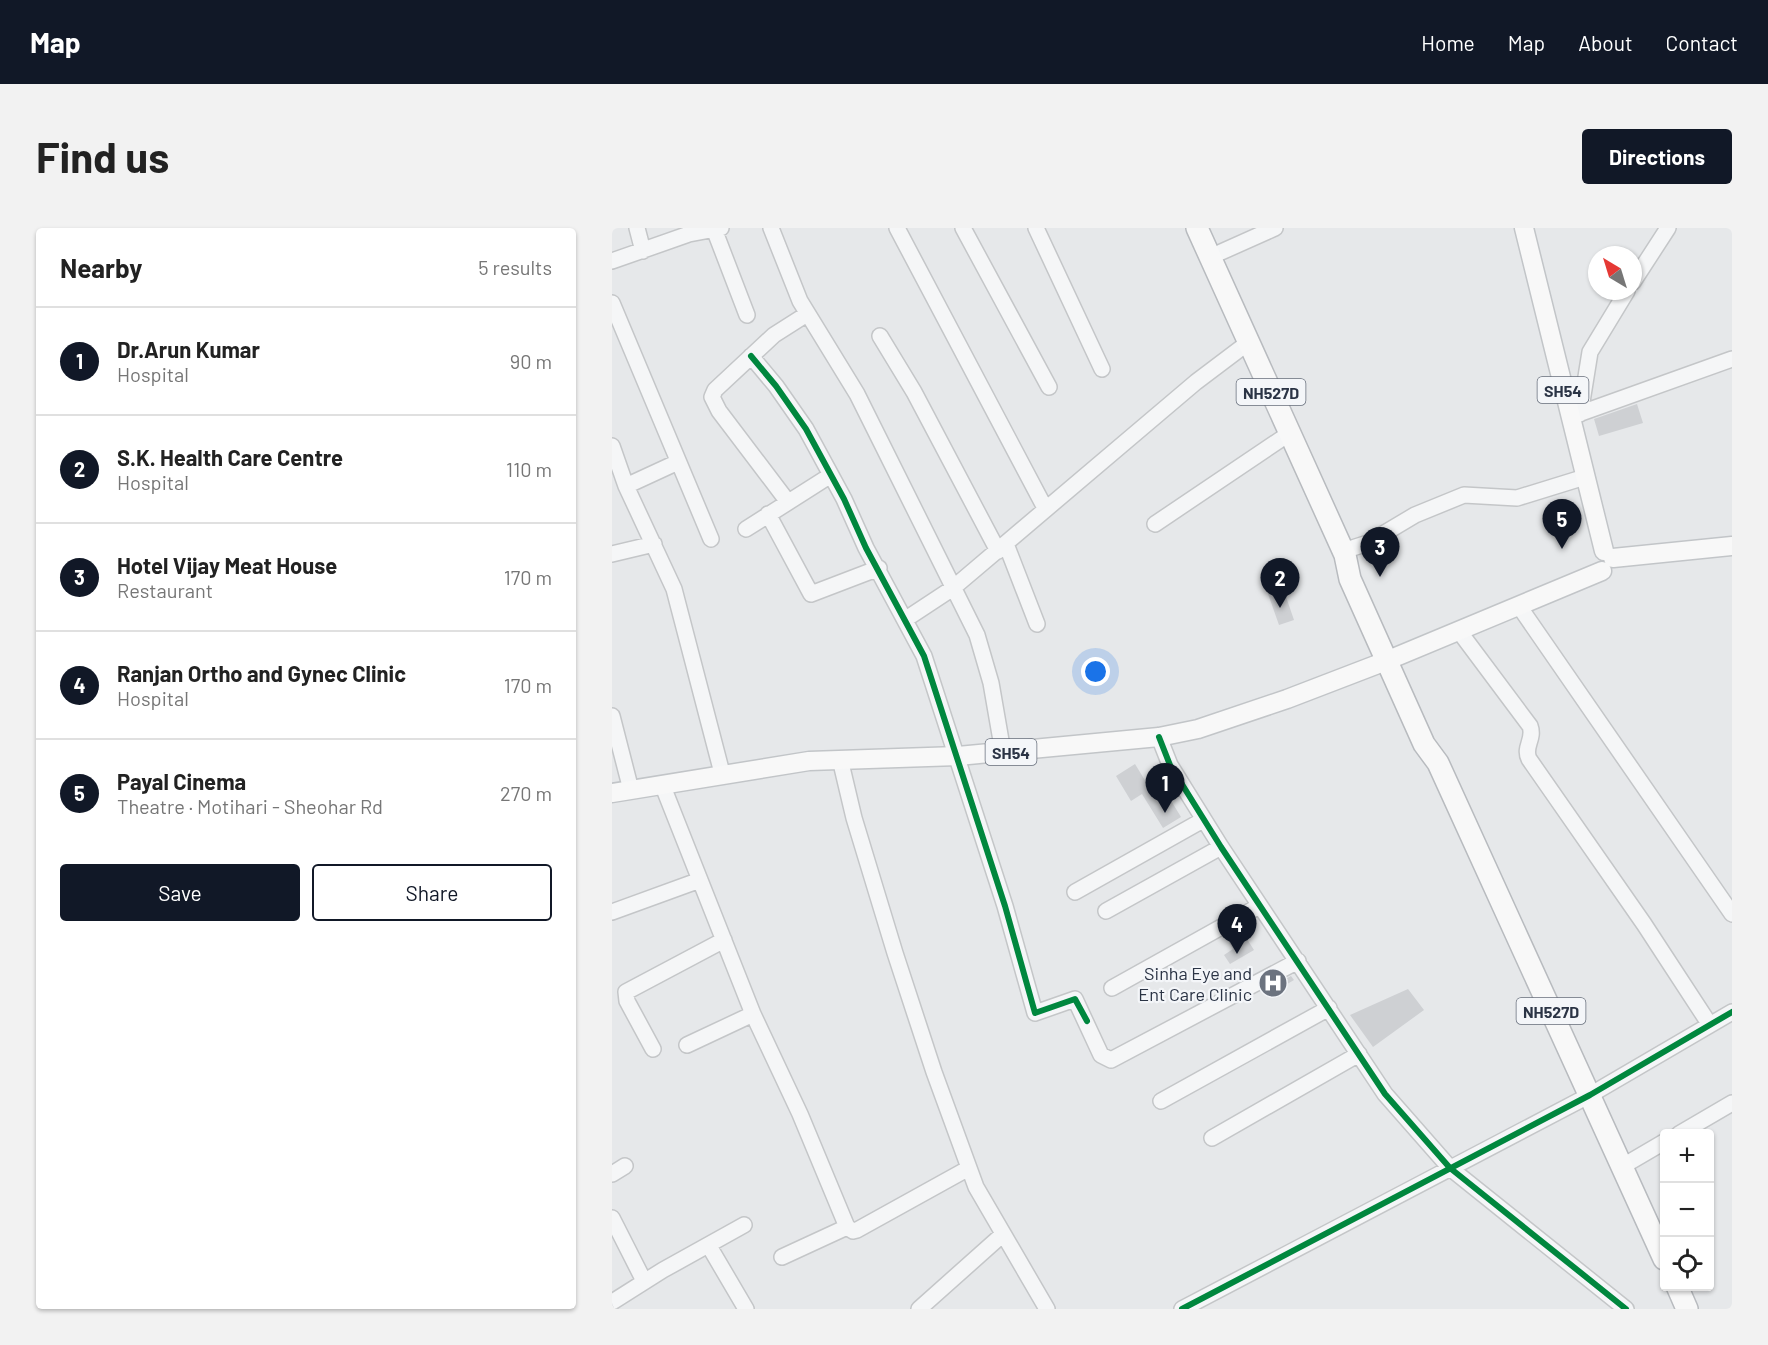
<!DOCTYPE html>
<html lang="en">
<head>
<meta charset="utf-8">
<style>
	body { margin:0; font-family:Barlow,sans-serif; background:#f2f2f2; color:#222 }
	.controls { position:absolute; right:18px; bottom:18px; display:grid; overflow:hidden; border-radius:6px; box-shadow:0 2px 4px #0004 }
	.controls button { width:54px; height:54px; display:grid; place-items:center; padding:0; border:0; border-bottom:2px solid #e0e0e0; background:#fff; color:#222; font:30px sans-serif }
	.compass { position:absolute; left:976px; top:18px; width:54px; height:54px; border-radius:50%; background:#fff; box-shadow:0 2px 4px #0004; rotate:322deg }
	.you { position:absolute; left:484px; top:444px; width:21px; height:21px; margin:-15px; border:4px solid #fff; border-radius:50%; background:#1a73e8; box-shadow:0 0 0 9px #1a73e833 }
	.badge { display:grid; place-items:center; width:39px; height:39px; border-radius:50%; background:#111827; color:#fff; font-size:20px; font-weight:700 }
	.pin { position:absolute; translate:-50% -50px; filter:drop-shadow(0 2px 3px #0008) }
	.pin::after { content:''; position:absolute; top:32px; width:21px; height:18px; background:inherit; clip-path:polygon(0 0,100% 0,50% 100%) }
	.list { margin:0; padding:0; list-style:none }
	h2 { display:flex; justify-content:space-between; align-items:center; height:78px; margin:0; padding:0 24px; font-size:26px }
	h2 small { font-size:20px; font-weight:400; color:#767676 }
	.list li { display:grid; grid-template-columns:39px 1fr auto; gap:18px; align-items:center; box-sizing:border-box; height:108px; padding:0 24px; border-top:2px solid #e0e0e0 }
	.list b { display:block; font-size:22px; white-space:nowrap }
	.list p { margin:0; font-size:20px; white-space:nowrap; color:#767676 }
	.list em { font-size:20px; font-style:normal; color:#767676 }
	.actions { display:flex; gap:12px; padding:18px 24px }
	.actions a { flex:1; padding:14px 0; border:2px solid #111827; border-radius:6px; text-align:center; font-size:21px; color:#111827 }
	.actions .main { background:#111827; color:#fff }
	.icon { flex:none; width:33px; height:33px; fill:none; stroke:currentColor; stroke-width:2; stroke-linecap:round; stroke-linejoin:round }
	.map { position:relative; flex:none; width:1120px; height:1081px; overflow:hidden; border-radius:6px }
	header { display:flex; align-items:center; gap:36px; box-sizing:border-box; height:84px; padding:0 30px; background:#111827; color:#fff }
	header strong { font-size:28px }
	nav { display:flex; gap:33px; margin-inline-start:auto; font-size:21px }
	.intro { display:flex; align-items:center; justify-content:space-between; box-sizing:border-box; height:144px; padding:0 36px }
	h1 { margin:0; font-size:42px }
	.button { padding:15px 27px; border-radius:6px; background:#111827; color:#fff; font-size:21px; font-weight:700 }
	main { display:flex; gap:36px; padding:0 36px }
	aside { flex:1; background:#fff; border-radius:6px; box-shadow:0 2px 4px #0004 }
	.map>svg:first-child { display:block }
	.building { fill:#ced0d3 }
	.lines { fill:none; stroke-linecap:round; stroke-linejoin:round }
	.minor-casing { stroke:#c4c6c8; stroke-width:18 }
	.major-casing { stroke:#c2c5c8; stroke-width:21 }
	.highway-casing { stroke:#b8bbbf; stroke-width:24 }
	.minor { stroke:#f5f6f7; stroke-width:15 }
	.major { stroke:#f8f8f8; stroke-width:18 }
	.highway { stroke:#f8f8f8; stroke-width:21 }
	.cycleway-casing { stroke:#f4f6f9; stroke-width:10 }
	.cycleway { stroke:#00873e; stroke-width:6 }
	.labels { text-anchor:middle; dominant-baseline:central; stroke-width:4.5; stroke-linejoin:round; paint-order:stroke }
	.shield { fill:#f4f6f9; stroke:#676e7b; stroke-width:1.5 }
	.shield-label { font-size:16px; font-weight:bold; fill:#2b3445 }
	.poi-label { font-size:18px; fill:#2b3445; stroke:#f4f6f9; text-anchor:end }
</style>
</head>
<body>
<header>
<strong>Map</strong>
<nav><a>Home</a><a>Map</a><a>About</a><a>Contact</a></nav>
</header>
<div class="intro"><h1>Find us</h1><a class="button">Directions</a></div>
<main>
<aside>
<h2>Nearby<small>5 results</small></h2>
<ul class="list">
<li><span class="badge">1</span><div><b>Dr.Arun Kumar</b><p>Hospital</p></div><em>90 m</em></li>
<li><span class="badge">2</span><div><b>S.K. Health Care Centre</b><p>Hospital</p></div><em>110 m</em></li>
<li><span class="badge">3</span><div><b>Hotel Vijay Meat House</b><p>Restaurant</p></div><em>170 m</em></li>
<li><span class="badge">4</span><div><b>Ranjan Ortho and Gynec Clinic</b><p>Hospital</p></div><em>170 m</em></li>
<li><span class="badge">5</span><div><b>Payal Cinema</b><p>Theatre · Motihari - Sheohar Rd</p></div><em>270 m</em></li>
</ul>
<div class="actions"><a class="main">Save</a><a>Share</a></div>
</aside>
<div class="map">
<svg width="1120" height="1081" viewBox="0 0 1120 1081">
	<rect width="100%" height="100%" fill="#e6e8ea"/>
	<path class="building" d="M1025,176l6,19 -44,13 -5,-17z
		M670,357l12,35 -15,5 -12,-34z
		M523,536l22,36 10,-6 14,23 -18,11 -21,-34 -11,7 -15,-25z
		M628,700l14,22 -24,14 -6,-9 9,-6 -8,-13z
		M679,748l3,4 -22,13 -3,-5z
		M796,761l16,21 -51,37 -23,-32z"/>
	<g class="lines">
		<g class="minor-casing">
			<path id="minor" d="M25,0l6,23
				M159,0l29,73 57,93 120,241 14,48 12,69
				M285,0l148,280
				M351,0l86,159
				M424,0l66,141
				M102,1l33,86
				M598,29l65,-29
				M0,33l77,-27 32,-6
				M1021,54l35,-54
				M0,75l99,236
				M268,108l34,56 84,159
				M139,128l25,30 30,43 38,70 22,49 58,108 81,250 30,107 40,-14 26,56 10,5 187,-99
				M968,186l10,-62 37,-61
				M958,189l162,-58
				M0,218l14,40 48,103 48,184
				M14,258l52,-24
				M176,274l-69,-91 -7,-14 3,-7 59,-55 33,-21
				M156,286l43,80 68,-26
				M543,296l135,-91
				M134,301l85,-54
				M394,316l31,80
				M731,323l25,-8 47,-28 49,-20 53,3 68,-21
				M0,326l42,-10
				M907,378l213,308
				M294,391l47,-31 243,-206 53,-40
				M847,403l71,95c5,13 -7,21 -1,33l115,165 66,101
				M0,488l19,74
				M547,509l11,28 51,82 164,247 65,74 176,141
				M228,531l14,59 41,135 39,119 42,115 71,122
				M50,556l91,230 47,100 47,113 6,4 4,-1 112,-62
				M463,664l128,-72
				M494,683l115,-64
				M0,684l88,-32
				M500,760l147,-82
				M75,817l66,-31
				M41,821l-26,-48 -1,-9 98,-52
				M549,873l168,-93
				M1067,906l53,-31
				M600,910l147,-84
				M1011,938l41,-24
				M0,946l13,-8
				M0,990l32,63
				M97,1018l37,63
				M170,1029l65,-30
				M2,1073l49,-31 81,-45
				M307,1081l83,-74
				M570,1081l408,-214 142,-83"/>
		</g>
		<g class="major-casing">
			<path id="major" d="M912,0l80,323
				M1001,330l119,-12
				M0,565l197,-32 149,-5 201,-19 39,-8 89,-30 99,-38 216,-90"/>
		</g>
		<g class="highway-casing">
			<path id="highway" d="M585,0l148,327 5,24 74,165 14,19 226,496
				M1065,1058l10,23"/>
		</g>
		<use href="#minor" class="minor"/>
		<use href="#major" class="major"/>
		<use href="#highway" class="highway"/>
		<g class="cycleway-casing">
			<path id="cycleway" d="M139,128l25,30 30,43 38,70 22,49 58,108 81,250 30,107 40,-14 12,22
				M547,509l11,28 51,82 164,247 65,74 176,141
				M570,1081l408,-214 142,-83"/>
		</g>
		<use href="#cycleway" class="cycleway"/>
	</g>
	<defs>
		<g id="hospital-disc" transform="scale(1.5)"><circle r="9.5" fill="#6c737f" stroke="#f4f6f9"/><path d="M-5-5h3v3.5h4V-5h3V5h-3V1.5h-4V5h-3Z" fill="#fff"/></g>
	</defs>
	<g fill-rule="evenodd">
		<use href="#hospital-disc" x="661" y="755"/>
	</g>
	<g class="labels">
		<g class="shield">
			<rect x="925.5" y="149" width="51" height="26" rx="4.5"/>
			<rect x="624.5" y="151" width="69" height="26" rx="4.5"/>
			<rect x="373.5" y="511" width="51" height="26" rx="4.5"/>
			<rect x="904.5" y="770" width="69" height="26" rx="4.5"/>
		</g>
		<g class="shield-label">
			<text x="951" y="162">SH54</text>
			<text x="659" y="164">NH527D</text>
			<text x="399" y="524">SH54</text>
			<text x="939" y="783">NH527D</text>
		</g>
		<g class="poi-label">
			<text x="640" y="745">Sinha Eye and<tspan x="640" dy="21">Ent Care Clinic</tspan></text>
		</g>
	</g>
</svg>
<div class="controls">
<button>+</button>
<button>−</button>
<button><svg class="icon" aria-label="locate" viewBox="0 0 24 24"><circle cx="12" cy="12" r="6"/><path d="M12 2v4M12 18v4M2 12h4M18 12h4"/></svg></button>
</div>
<svg class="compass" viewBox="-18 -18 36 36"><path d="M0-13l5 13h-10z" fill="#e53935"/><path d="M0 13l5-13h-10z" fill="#767676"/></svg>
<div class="you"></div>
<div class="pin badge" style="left:553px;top:585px">1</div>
<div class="pin badge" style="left:668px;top:380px">2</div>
<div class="pin badge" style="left:768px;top:349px">3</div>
<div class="pin badge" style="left:625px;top:726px">4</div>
<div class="pin badge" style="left:950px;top:321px">5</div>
</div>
</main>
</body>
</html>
